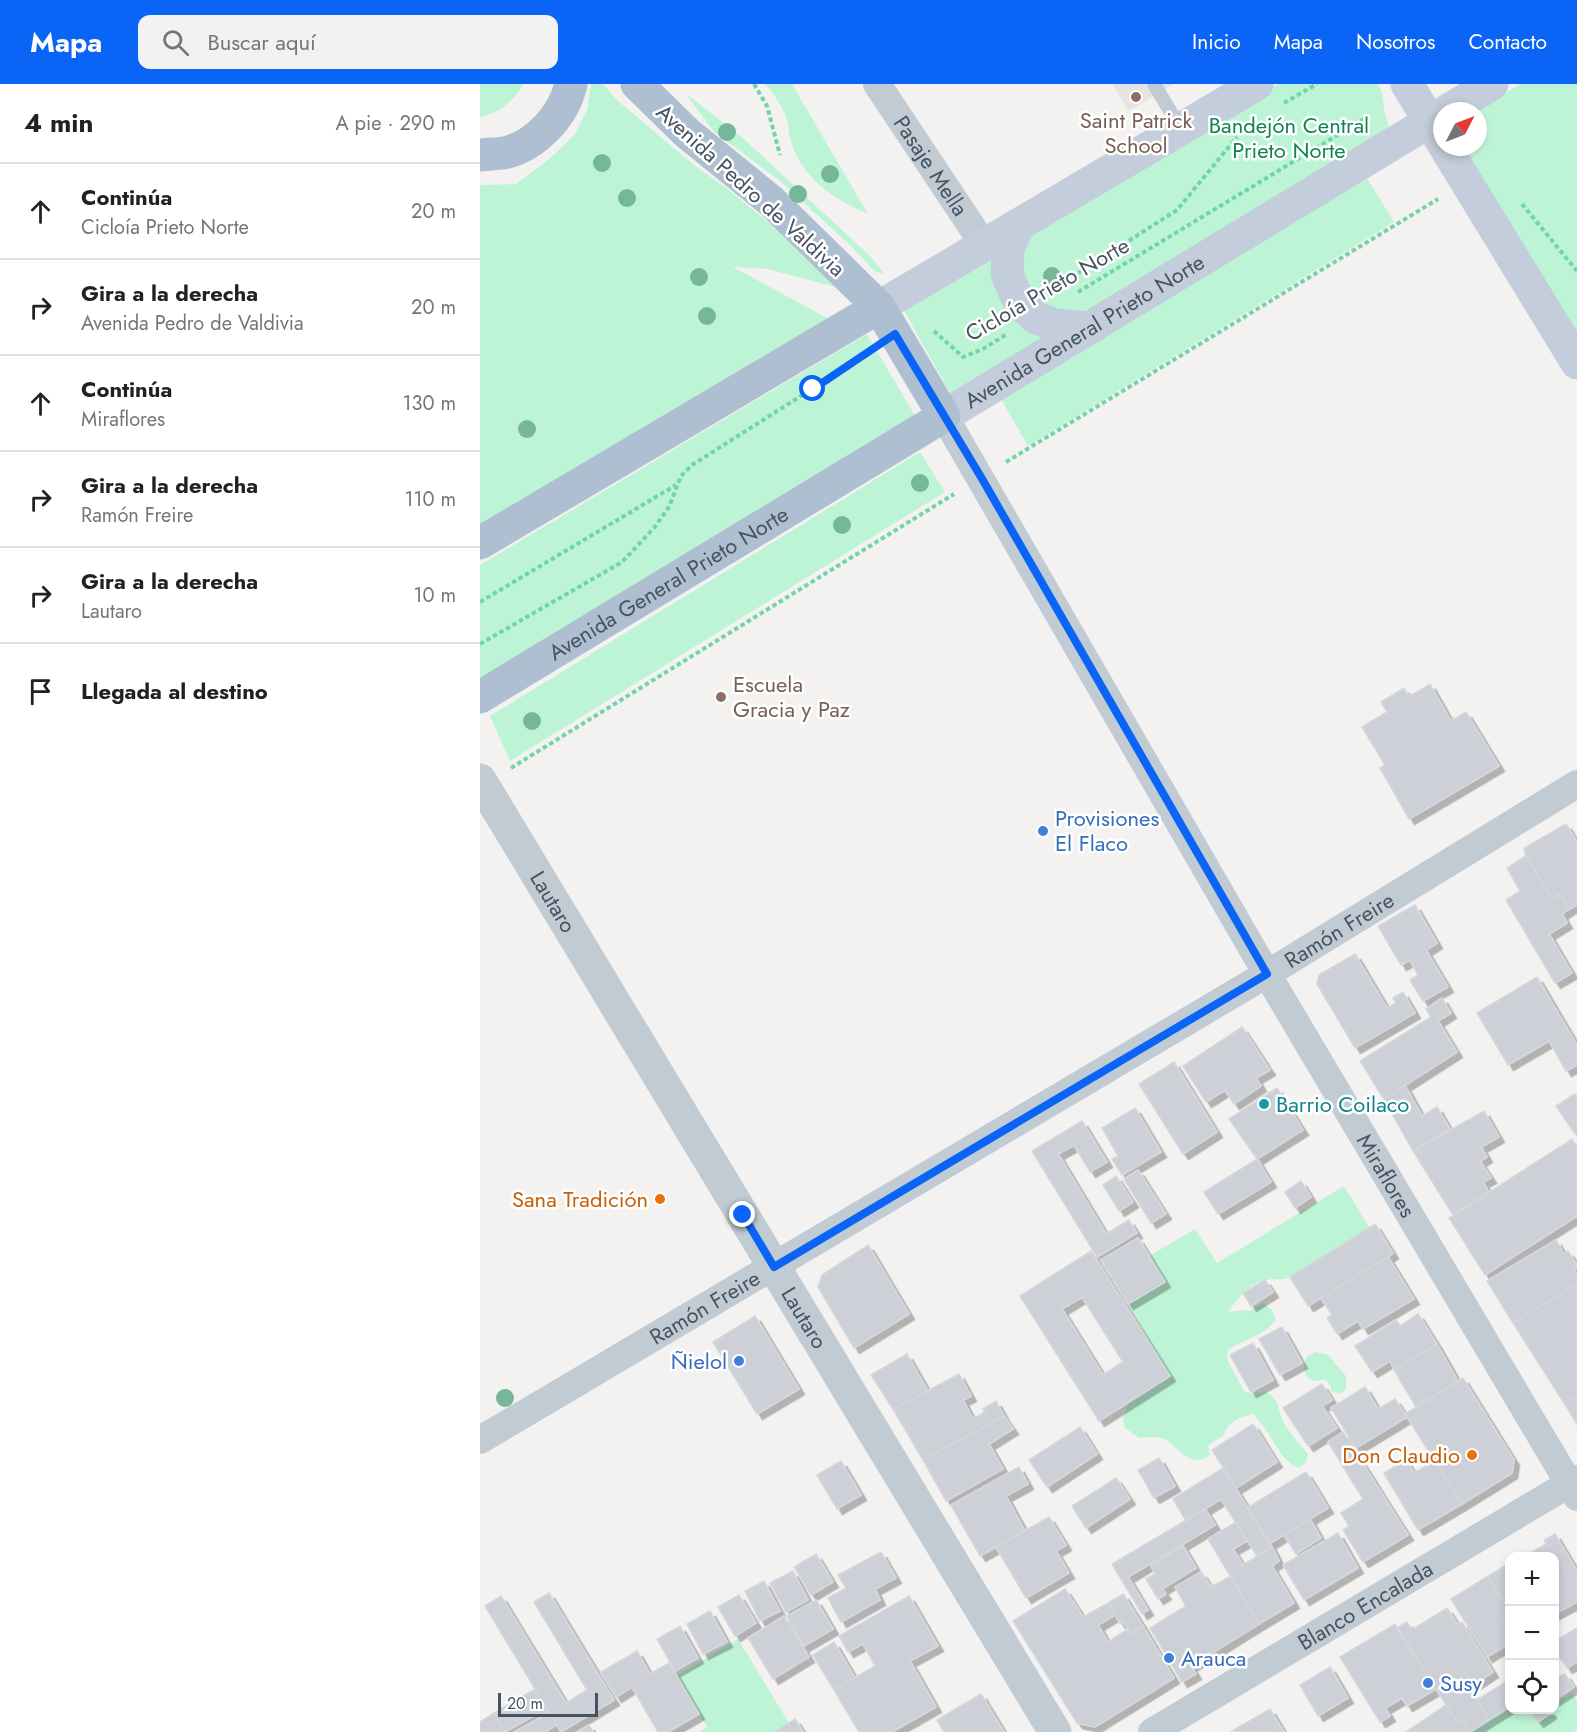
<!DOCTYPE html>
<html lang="es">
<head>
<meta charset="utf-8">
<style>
	body { margin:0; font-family:Jost,sans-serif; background:#f2f2f2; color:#202124 }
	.controls { position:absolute; right:18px; bottom:18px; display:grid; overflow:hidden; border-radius:12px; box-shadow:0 3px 9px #0003 }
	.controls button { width:54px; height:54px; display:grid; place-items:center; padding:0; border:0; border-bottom:2px solid #e0e0e0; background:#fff; color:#202124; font:30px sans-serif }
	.compass { position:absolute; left:953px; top:18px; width:54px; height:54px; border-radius:50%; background:#fff; box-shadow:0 3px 9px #0003; rotate:48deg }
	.scale { position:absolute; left:18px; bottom:15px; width:100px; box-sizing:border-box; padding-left:6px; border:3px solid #475361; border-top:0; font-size:16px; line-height:21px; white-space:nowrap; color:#475361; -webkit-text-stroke:4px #fff; paint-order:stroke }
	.stop { position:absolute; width:18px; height:18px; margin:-14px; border:4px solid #0a64f6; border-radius:50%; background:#fff }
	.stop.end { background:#0a64f6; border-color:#fff; box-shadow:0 2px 6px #0008 }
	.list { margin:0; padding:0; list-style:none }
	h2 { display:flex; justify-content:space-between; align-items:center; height:78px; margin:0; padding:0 24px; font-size:26px }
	h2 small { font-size:20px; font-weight:400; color:#757577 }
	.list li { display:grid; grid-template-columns:39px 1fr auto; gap:18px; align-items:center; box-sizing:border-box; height:96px; padding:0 24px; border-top:2px solid #e0e0e0 }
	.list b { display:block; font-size:22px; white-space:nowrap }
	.list p { margin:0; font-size:20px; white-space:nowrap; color:#757577 }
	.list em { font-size:20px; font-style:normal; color:#757577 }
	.icon { flex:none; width:33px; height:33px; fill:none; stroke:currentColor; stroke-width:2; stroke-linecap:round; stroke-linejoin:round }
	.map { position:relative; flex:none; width:1097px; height:1648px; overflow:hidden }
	header { display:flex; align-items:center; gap:36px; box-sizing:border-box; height:84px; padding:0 30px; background:#0a64f6; color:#fff }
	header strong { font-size:28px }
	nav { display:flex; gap:33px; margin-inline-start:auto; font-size:21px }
	.search { width:420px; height:54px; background:#f2f2f2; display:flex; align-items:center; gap:15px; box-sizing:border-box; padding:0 21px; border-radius:12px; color:#757577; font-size:22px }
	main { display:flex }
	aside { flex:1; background:#fff }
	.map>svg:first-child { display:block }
	.education { fill:#e5e3e3 }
	.green { fill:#bef4d6 }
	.building { fill:#cdd0d7; stroke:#d5d7dd; stroke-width:1.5; fill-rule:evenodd; filter:url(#shadow) }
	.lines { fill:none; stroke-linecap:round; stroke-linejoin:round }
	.path { stroke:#72d5aa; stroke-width:4; stroke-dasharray:4.5 3; stroke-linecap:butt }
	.service { stroke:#c1cbd4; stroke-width:14 }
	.minor { stroke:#c1cbd4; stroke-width:28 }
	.tertiary { stroke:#c1cbd4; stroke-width:33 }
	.secondary { stroke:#c3cddb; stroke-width:33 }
	.primary { stroke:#afbfd2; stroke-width:33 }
	.tree { fill:#76b699 }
	.route { stroke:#0a64f6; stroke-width:8 }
	.education-dot { fill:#8d6e63; stroke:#fff; stroke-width:2 }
	.shop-dot { fill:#3f7fe0; stroke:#fff; stroke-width:2 }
	.culture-dot { fill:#0f9aa8; stroke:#fff; stroke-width:2 }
	.food-dot { fill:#e8710a; stroke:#fff; stroke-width:2 }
	.labels { text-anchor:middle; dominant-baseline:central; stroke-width:5; stroke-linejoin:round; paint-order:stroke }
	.education-label { font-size:22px; fill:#785e54; stroke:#fff }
	.park-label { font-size:22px; fill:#0f8551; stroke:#fff }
	.street-label { font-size:22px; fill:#475361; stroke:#fff }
	.shop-label { font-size:22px; fill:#366cbe; stroke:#fff; text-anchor:start }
	.culture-label { font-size:22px; fill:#0d838f; stroke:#fff; text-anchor:start }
	.food-label { font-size:22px; fill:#c56008; stroke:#fff; text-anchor:end }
</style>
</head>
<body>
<header>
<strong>Mapa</strong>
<div class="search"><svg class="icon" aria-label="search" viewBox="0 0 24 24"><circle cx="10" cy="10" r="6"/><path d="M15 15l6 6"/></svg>Buscar aquí</div>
<nav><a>Inicio</a><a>Mapa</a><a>Nosotros</a><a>Contacto</a></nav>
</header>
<main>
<aside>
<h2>4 min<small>A pie · 290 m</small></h2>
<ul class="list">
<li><svg class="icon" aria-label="ahead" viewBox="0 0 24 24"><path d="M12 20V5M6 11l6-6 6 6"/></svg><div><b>Continúa</b><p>Cicloía Prieto Norte</p></div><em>20 m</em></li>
<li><svg class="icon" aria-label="right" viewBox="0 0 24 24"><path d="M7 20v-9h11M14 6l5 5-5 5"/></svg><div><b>Gira a la derecha</b><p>Avenida Pedro de Valdivia</p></div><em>20 m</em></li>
<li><svg class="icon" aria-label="ahead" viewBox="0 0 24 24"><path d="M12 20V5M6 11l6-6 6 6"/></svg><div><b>Continúa</b><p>Miraflores</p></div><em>130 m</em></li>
<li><svg class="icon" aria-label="right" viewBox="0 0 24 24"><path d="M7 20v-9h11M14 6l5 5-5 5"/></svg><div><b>Gira a la derecha</b><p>Ramón Freire</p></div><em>110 m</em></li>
<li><svg class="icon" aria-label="right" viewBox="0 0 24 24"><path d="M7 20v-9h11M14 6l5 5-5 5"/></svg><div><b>Gira a la derecha</b><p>Lautaro</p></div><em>10 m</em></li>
<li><svg class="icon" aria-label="arrive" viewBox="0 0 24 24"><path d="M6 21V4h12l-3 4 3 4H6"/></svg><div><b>Llegada al destino</b></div></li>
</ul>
</aside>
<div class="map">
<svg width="1097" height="1648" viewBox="0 0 1097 1648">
	<defs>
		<filter id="shadow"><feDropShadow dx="5.5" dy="5.5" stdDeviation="0" flood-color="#0004"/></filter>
	</defs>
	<rect width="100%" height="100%" fill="#f4f2f1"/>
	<path class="education" d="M632,0h61l-44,27z"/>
	<path class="green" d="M0,0h43c-8,17 -25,29 -43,33z
		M111,0h12l15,17 76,64 35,25 45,37 31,28 31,32 -69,-18 -34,-2 96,52 -349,206v-340l36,-1 32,-24 27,-26 12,-24z
		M285,0h27l76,130c-35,-15 -68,-37 -78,-76 -2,-6 -1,-12 -3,-18 -4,-13 -13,-26 -22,-36z
		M798,0h100c6,10 5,18 7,29 2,8 5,16 7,24l-439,261 -49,-87z
		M1040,0h57v249l-117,-186h18v-36z
		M205,9l59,46 126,117 15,18 -11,-3 -22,-24 -72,-66 -66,-49z
		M885,91l29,47 -366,224 -27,-47z
		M387,250l50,85 -437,260v-114z
		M440,368l25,40 -435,269 -20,-45z
		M864,1102l25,41 -79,50c-9,4 -16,1 -25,3 -15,3 -28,20 -37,32l14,-2 8,1 13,-8 9,7 4,9c-11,17 -33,20 -48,31l-1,9 17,32 10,3 12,-2c14,8 11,15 16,27 6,13 17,24 26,35l-2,9 -7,5c-16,-7 -22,-21 -31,-35 -4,-7 -10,-13 -15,-19 -14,3 -25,8 -30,22l-15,9 2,10c-22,15 -30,-8 -46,-16 -7,-3 -17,-1 -25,-1l-14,-10 -2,-9 5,-16 41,-28 -41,-71 36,-22 -15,-26 46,-27 22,34z
		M835,1268l13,3 18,21v13l-6,5 -8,-2 -3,-9 -4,-3 -11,1 -7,-4 -3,-9 2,-11z
		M258,1555l51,84 -15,9h-74l7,-5 -31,-51z
		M1092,1608l5,9v29l-4,2h-101l37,-24 1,2h19l9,12 13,-8 -2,-4h5l1,-7z"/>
	<path class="building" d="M950,600l21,37 15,-9 33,54 -90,53 -29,-51 5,-3 -23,-38 25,-15 -6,-10 23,-14 5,9z
		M1086,740l11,18v63l-8,4 -9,-15 -8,5 -26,-43 -2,-8z
		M1046,772l26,43 8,-5 9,15 -7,5 5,9 -18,11 23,39 -17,10 -49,-83 14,-9 -13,-23z
		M935,821l22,38 -11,7 22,37 -25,14 -13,-21 8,-5 -8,-15 -9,5 -23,-39z
		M875,870l32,54 9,-5 -3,-5 10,-6 12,21 -60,35 -38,-64 2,-9z
		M1057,893l40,68v20l-11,6 -17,-30 -41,24 -31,-52z
		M962,914l9,15 -13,8 19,31 -73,47 -24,-38 71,-44 -5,-8z
		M762,943l28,43 -14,8 5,8 -27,18 -9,-14 -19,12 -23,-36z
		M694,978l43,70 -34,22 -44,-70z
		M925,1001l17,31 15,-9 13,22 -37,22 -29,-52z
		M797,1004l26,42 -46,29 -28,-40z
		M1095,1010l2,2v36l-2,2 -19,-28z
		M655,1024l26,44 -39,23 -10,-16 6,-3 -16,-28z
		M1004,1027l15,26 -18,10 6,10 -7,4 11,17 -8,4 6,10 -36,23 -40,-64z
		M602,1037l25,41 -17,10 -16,-27 -16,9 48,80 23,-14 8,13 -40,24 -65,-106z
		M1092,1055l5,8v69l-92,59 -36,-57z
		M777,1075l14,23 -53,32 -14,-22z
		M658,1086l28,44 -15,9 -27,-44z
		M636,1092l17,26 -14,9 -16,-26z
		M821,1097l10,16 -16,11 -10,-16z
		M895,1140l18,29 -5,4 -80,49 -18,-29z
		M658,1154l27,44 -37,22 -27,-44z
		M1076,1156l8,14 4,-3 9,14v4l-3,1 3,5v10l-64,38 -26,-42z
		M388,1161l41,69 -55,34 -36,-61 4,-12z
		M611,1167l79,125 -71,45 -79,-125zM602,1213l41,65 -20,13 -41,-66z
		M908,1173l26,42 -51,30 -5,-8 -21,13 -10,-16 5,-3 -11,-17z
		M785,1196l8,12 -22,14 -8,-13z
		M1097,1201v111l-13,7 -51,-80z
		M938,1230l19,30 -43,26 -4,-9 -18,11 -17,-26 41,-26 4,6z
		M275,1232l44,73 -42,25 -44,-72z
		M802,1243l20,36 -22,12 -21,-36z
		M773,1259l20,37 -22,12 -21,-37z
		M957,1260l21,37 -42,26 -22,-37z
		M427,1270l21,37 -35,18 -22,-34z
		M479,1290l12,22 -8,4 10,19 12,-7 -2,-3 13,-8 8,15 -81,44 -30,-51z
		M983,1294l51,82 -2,13 -50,31 -57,-90z
		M842,1300l10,16 -10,6 15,22 -29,18 -25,-38z
		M885,1303l13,22 17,-10 12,18 -51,31 -25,-40z
		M1097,1312v28l-13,-21z
		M524,1332l9,13 -24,15 14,25 -57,32 -23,-41z
		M773,1340l24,38 -41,26 -24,-38z
		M600,1343l17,27 -50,33 -18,-27z
		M863,1348l65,103 -45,27 -20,-32 6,-4 -8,-13 22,-14 -35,-57z
		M679,1374l16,28 -21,12 -16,-28z
		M926,1376l8,13 21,-12 27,43 -44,26 -34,-57z
		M361,1377l20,34 -24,14 -20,-34z
		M539,1383l9,17 -22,12 19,35 -45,25 -29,-51z
		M743,1384l49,79 -15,9 -36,-57 -35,22 -13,-22z
		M826,1388l22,36 -59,36 -22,-36z
		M636,1394l14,21 -44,29 -14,-22z
		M725,1425l10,16 -87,52 20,33 -6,4 -30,-50z
		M569,1433l17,28 -10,6 13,22 -43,25 -30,-51z
		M830,1435l11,19 -25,16 -12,-19z
		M756,1438l11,19 -14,8 10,16 29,-18 7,14 -7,5 22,37 -35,21 -51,-85z
		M858,1449l20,35 -54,32 -21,-35z
		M1075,1450l22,37v31l-23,12v-58h-29l21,-12 -2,-4z
		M703,1462l13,22 -34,21 4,5 -8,5 -12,-20 9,-5 -4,-8z
		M401,1468l15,26 -21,11 5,11 -39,22 -13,-24 18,-10 -8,-13z
		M336,1470l17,28 -22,13 -17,-28z
		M1030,1479v48l-22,-35z
		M313,1487l15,29 -22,12 -16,-29z
		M721,1488l10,15 20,-11 28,48 -68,42 5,8 -14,8 -32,-54 36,-22 -11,-19z
		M1008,1492l22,35v2l-8,4 8,11v15l-23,14 -36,-58z
		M284,1497l16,30 -20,10 -15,-30z
		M585,1505l18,28 25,-14 7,12 -17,10 10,17 20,-13 3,5 12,-8 31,52 -79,49 -18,-4 -64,-102z
		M69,1509l65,107 -53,32 -76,-126 16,-10 65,107 21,-13 -53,-88z
		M643,1510l20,32 -12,8 -8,-13 -3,2 -12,-20z
		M259,1511l17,28 -21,13 -17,-29z
		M429,1512l29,50 -28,15 26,46 -44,25h-33l-25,-42 41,-24 -12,-22 -15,8 -9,-16z
		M336,1516l17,29 -29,17 -17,-30z
		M967,1524l11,17 4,-3 31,50 -24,16 20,32 -19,12 -8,-13 -5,3 -60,-94 10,-6 5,8z
		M230,1527l17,31 -24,12 -16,-30z
		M304,1532l25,41 -36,22 -25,-41z
		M915,1540l41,65 -29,17 -5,-8 -17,10 5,8 -10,6 -40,-65z
		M200,1542l18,32 -23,13 -18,-32z
		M1097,1544v34l-10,6 -13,-19v-7z
		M354,1558l21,36 -21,12 -21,-35z
		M157,1567l13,23 19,-11 30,51 -31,18h-10l-26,-45 -16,10 -15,-25z
		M850,1583l18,31 -30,18 -18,-31z
		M1085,1590l9,13 -20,13v-21z
		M1030,1595v28l-21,13 -12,-20z
		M55,1605l21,36 -11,7h-31l26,-14 -3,-4 -32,18 -11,-19z
		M501,1610l23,38h-60l-7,-12z
		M966,1621l11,17 5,-3 8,13h-64z
		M790,1625l14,23 -52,-1z
		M1049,1626h20l2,3 -13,9z
		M14,1629l11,19h-25v-10z
		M315,1635l8,13h-29l15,-9z
		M109,1641l4,7h-16z"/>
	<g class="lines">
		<path class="path" d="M274,0l13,22 13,49
			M804,19l33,-19
			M1042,120l55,67
			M573,205l124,-79 60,-73
			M598,208l286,-173
			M454,247l29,26 20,-8 24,-15
			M526,378l432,-263
			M0,518l196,-117
			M0,560l142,-82 32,-34 15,-21 12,-31 11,-11 131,-83
			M31,684l443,-274"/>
		<path class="service" d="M674,0l27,45"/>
		<g class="minor">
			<path id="s1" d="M397,0l107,161"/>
			<path id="s2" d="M464,332l323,558 310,523"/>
			<path id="s3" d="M0,1356l787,-466 310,-190"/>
			<path id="s4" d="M672,1648l425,-253"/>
		</g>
		<path class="tertiary" id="s5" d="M0,696l575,952"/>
		<g class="secondary">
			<path d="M927,0l35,58"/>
			<path d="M967,27l45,-27"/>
			<path d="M965,63l132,216"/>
			<path d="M539,141l-11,23 -1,26 9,21 8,12 11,10 19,8 35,3"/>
			<path d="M399,223l378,-223"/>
			<path id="s6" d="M464,332l498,-302"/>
		</g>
		<g class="primary">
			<path d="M0,71c8,-1 16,-1 24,-2 32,-7 60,-38 67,-69"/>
			<path d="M0,459l399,-236"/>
			<path id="s7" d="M0,613l464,-281 -65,-109 -108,-106 -84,-68 -50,-49"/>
		</g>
	</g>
	<g class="tree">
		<circle cx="247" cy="48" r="9"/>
		<circle cx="122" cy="79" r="9"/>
		<circle cx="350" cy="90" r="9"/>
		<circle cx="318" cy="110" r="9"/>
		<circle cx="147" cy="114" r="9"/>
		<circle cx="572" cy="192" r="9"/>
		<circle cx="219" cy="193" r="9"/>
		<circle cx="227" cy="232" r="9"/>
		<circle cx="47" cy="345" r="9"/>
		<circle cx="440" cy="399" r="9"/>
		<circle cx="362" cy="441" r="9"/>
		<circle cx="52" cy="637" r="9"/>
		<circle cx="25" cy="1314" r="9"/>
	</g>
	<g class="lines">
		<path class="route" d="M263,1131l31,52 493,-293 -286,-497 -86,-143 -82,55"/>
	</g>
	<g class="education-dot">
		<circle cx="656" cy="13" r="6"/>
		<circle cx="241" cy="613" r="6"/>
	</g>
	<g class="shop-dot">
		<circle cx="563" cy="747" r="6"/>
		<circle cx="259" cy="1277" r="6"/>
		<circle cx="689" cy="1574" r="6"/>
		<circle cx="948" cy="1599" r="6"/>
	</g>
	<circle class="culture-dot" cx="784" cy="1020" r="6"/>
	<g class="food-dot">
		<circle cx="180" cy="1115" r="6"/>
		<circle cx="992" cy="1371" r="6"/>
	</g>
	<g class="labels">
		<g class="education-label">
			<text x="656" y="36">Saint Patrick<tspan x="656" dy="25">School</tspan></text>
			<text x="253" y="600" text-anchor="start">Escuela<tspan x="253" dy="25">Gracia y Paz</tspan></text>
		</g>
		<g class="park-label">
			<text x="809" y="41">Bandejón Central<tspan x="809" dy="25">Prieto Norte</tspan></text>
		</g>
		<g class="street-label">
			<text stroke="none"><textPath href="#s1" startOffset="98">Pasaje Mella</textPath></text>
			<text transform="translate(271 106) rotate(42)">Avenida Pedro de Valdivia</text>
			<text transform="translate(567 205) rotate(-30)">Cicloía Prieto Norte</text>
			<text stroke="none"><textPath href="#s6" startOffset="164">Avenida General Prieto Norte</textPath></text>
			<text stroke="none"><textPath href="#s7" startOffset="220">Avenida General Prieto Norte</textPath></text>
			<text stroke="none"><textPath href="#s5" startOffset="142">Lautaro</textPath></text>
			<text stroke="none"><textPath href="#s3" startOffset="999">Ramón Freire</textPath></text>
			<text stroke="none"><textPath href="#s2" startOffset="879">Miraflores</textPath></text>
			<text stroke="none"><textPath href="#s3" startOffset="261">Ramón Freire</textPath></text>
			<text stroke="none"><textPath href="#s5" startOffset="628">Lautaro</textPath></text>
			<text stroke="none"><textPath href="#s4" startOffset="248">Blanco Encalada</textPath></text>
		</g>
		<g class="shop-label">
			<text x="575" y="734">Provisiones<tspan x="575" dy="25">El Flaco</tspan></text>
			<text x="247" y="1277" text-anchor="end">Ñielol</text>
			<text x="701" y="1574">Arauca</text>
			<text x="960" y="1599">Susy</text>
		</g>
		<g class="culture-label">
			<text x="796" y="1020">Barrio Coilaco</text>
		</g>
		<g class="food-label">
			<text x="168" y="1115">Sana Tradición</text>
			<text x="980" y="1371">Don Claudio</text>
		</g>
	</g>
</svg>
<div class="controls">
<button>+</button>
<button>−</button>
<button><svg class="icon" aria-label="locate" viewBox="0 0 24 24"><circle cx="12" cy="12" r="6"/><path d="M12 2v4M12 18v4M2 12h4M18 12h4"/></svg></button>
</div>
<svg class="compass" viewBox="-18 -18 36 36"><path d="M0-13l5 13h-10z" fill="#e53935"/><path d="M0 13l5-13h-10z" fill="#757577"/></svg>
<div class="scale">20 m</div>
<div class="stop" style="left:333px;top:305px"></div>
<div class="stop end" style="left:263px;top:1131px"></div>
</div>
</main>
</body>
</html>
